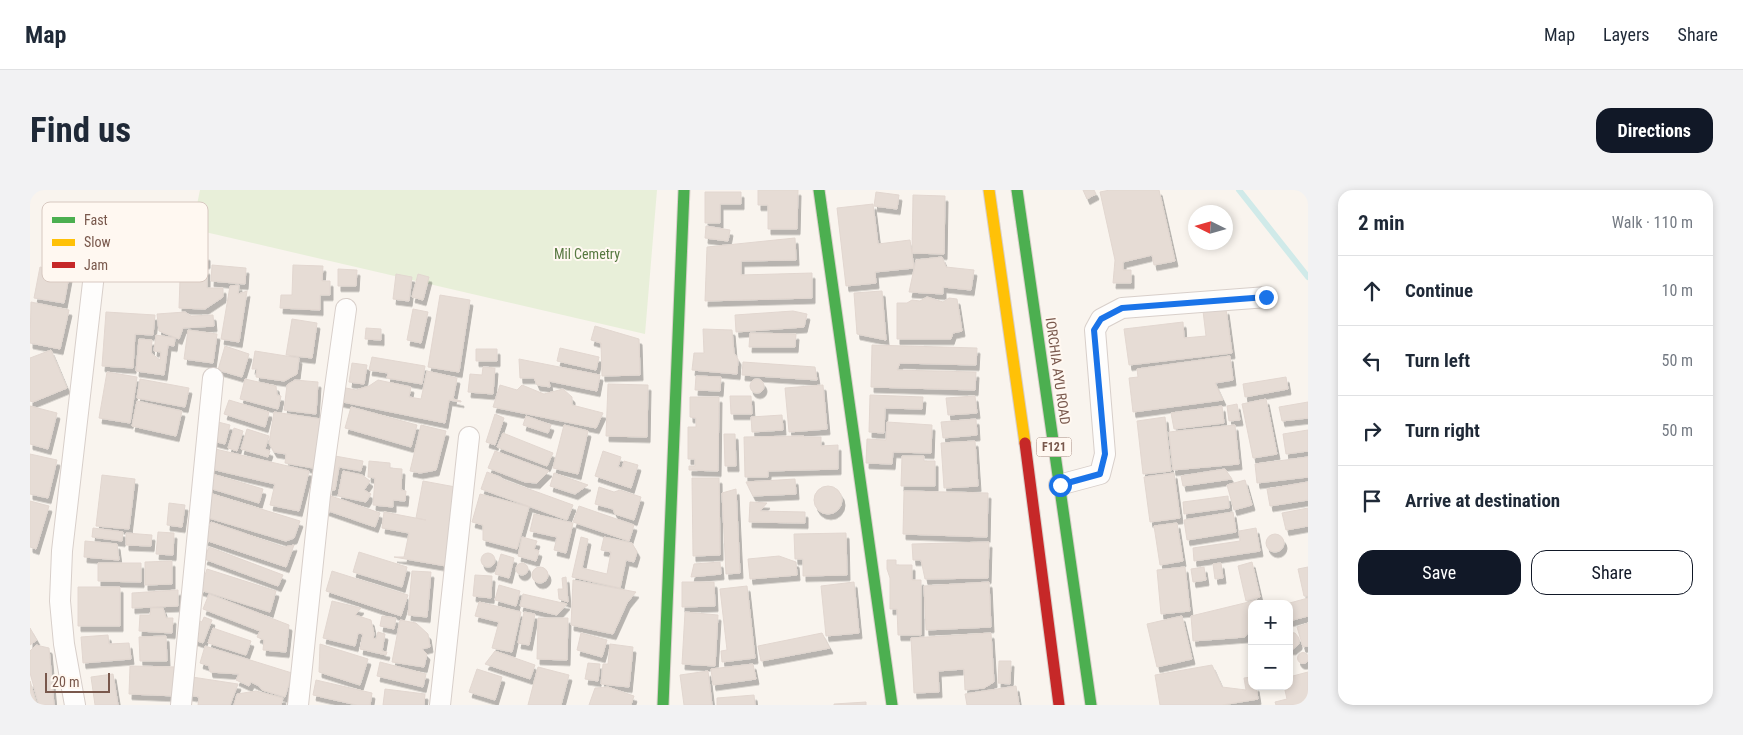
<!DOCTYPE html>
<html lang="en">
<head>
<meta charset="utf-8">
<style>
	body { margin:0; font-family:"Roboto Condensed",sans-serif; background:#f2f2f3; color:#1f2937 }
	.controls { position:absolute; right:15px; bottom:15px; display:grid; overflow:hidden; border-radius:10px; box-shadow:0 2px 8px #0003 }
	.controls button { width:45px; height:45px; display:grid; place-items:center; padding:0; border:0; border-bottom:1px solid #e0e1e3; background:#fff; color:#1f2937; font:25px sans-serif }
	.compass { position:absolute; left:1158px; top:15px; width:45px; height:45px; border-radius:50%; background:#fff; box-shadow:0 2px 8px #0003; rotate:275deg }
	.scale { position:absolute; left:15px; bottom:12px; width:65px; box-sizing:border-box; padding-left:5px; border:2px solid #79584c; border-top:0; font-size:14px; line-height:18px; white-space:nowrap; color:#79584c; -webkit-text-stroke:4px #fff8f1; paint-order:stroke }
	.stop { position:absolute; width:15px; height:15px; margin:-11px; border:4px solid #1a73e8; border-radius:50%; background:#fff }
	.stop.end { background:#1a73e8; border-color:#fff; box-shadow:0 1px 5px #0008 }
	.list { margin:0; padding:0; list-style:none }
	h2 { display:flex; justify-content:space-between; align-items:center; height:65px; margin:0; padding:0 20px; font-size:21px }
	h2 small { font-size:16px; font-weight:400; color:#747a83 }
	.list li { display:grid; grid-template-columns:32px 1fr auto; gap:15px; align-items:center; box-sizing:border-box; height:70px; padding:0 20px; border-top:1px solid #e0e1e3 }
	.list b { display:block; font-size:19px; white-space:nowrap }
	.list em { font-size:16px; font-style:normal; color:#747a83 }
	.actions { display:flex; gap:10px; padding:15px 20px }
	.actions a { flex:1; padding:11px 0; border:1px solid #111827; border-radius:15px; text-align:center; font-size:18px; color:#111827 }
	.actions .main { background:#111827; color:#fff }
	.icon { flex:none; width:28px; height:28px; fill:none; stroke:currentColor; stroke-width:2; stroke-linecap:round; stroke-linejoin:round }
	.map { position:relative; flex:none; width:1278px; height:515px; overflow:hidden; border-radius:15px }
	header { display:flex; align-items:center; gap:30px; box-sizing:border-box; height:70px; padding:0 25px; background:#fff; border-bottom:1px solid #e0e1e3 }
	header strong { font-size:24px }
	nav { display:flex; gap:28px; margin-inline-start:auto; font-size:18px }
	.intro { display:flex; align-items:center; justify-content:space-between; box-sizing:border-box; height:120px; padding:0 30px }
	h1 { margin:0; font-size:35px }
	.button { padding:12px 22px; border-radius:15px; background:#111827; color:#fff; font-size:18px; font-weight:700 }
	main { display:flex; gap:30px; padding:0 30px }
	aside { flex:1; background:#fff; border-radius:15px; box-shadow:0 2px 8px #0003 }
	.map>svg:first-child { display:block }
	.green { fill:#e8efd9 }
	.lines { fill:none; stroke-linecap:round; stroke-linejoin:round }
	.stream { stroke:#d0eae9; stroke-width:6 }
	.building { fill:#e6dcd5; stroke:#e2d7d0; filter:url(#shadow) }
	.street-casing { stroke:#d8cfca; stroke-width:22 }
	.fast-casing { stroke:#d9cfca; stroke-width:13 }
	.slow-casing { stroke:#d9cfca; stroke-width:13 }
	.jam-casing { stroke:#d9cfca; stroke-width:13 }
	.street { stroke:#fefdfc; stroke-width:20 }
	.fast { stroke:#4caf50; stroke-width:11 }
	.slow { stroke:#ffc107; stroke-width:11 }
	.jam { stroke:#c62828; stroke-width:11 }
	.route { stroke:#1a73e8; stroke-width:6 }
	.labels { text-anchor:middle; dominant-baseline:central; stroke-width:4; stroke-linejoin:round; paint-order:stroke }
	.shield { fill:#fff8f1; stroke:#a1887e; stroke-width:1 }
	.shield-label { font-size:12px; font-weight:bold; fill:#79584c }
	.park-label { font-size:14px; fill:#577941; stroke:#fff8f1 }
	.street-label { font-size:14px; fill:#79584c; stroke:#fff8f1 }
	.key { fill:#fff8f1; stroke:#d7c8c0; stroke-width:1 }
	.key-label { font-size:14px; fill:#79584c }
</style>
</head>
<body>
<header>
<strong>Map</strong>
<nav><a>Map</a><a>Layers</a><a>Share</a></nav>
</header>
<div class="intro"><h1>Find us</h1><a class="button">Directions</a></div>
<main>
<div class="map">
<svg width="1278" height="515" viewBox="0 0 1278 515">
	<defs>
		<filter id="shadow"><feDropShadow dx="3" dy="5.5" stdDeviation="0" flood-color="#0004"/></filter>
	</defs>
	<rect width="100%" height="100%" fill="#f9f4ee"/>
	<path class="green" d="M170,0h457l-12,144 -453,-105z"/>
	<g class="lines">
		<path class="stream" d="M1209,0l69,87"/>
	</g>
	<path class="building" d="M728,0h40l-1,39h-29v-24h-10z
		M1053,0h11l2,4 -9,5z
		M1080,0h49l16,71 -21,4 -2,-10 -29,7v8h8v13h-18l2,-23 -15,-68z
		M675,2h36v12h-21v19h-15z
		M846,2l23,3 -2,14 -23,-3z
		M883,5l32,1 -1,58 -32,-1z
		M843,14l5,40 32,-4 4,28 -39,4 1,11 -30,3 -9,-78z
		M676,36l24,4 -2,11 -23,-3z
		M765,48l1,22 -55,1v14l71,-2v25l-107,3 2,-54z
		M177,65v8l-10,1 1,5h9v19h16v9l-18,12 -26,-1 1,-29h10v-6l-9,-1 1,-16z
		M26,67l16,3 -8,43 -30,-5 6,-31 14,3z
		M912,67l4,10 28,3 -3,20 -28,-3v7l-34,-2 7,-32z
		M182,75l34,3 -1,16 -34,-3z
		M263,75l30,1 -1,15h8v14h-10v15l-40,-2 1,-13h11z
		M308,79l19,1 -1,16h-18z
		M366,84l16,3 -3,24 -16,-2z
		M388,84l11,3 -6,23 -11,-3z
		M209,95l-1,9 9,-3 -8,51 -18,-3 9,-53z
		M852,101l4,49 -29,-6 -3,-41z
		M410,105l30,5 -11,72 -31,-5z
		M897,107l16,5 6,-4 8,1 5,32 -9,2 -2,6h-54v-36h10l5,-3 8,1z
		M1,112l38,8 -9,39 -30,-6z
		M383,119l15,3 -7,31 -14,-3z
		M1196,119l6,44 -103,12 -5,-36 59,-7 1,16 22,-2 -3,-25z
		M763,121l14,3 -3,13 -68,5 -1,-17z
		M76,122l49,3 -2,20 -18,-1 -2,34 -31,-2z
		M155,122l6,4 22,-1 1,11 -31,2 -4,11 -20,-8 -2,-17z
		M262,129l25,4 -5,35 -26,-3z
		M565,136l44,13 1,36 -38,1 -1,-33 -10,-3z
		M336,138l15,1v11l-16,-1z
		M673,139l29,1 2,23 4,6 -1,15 -45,-4 2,-17h10z
		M158,140l29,4 -4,29 -29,-4z
		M720,143l46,1 -1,13h-46z
		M126,145l19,3 -1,8 -6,-1 -4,30 -28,-4 3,-32 13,1 -1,13 9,7 1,-8 -7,-1z
		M842,155l105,3 -1,17 -76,-2 -3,7 79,2 -1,18 -104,-3z
		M195,156l24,8 -7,23 -24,-7z
		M530,158l39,9 -3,13 -39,-9z
		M446,159h21v12h-21z
		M21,160l16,38 -34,14 -3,-1v-43z
		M225,161l44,7 -2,16 -13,7 -28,-4 1,-8h-5z
		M1200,166l3,24 -18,3 8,17 -90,12 -4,-34 9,-1 -1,-8z
		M342,167l53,9 -3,18 -35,-6 1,-5 -19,-3z
		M489,169l81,16 -3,16 -48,-10 1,6 -13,-2 -3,-7h-14z
		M713,172l72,5 2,13 -75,-5z
		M322,173l15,2 -3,19 -15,-2z
		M453,177l12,1 -2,26 -25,-2 2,-18 12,1z
		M397,181l30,7 -4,21 8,2v1l-12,-2 -4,23 -107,-22 3,-14 15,3 13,-4 9,-6 33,7 -2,10 12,2z
		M77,182l30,5 -7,46 -31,-5z
		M666,186l25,1 -1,14 -25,-1z
		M1256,187l2,12 -43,8 -2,-13z
		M720 196a7 7 0 1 1 14 0a7 7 0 1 1-14 0Z
		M110,189l49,9 -4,19 -48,-9z
		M215,189l31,7 1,9 4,1 -3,13 -38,-10z
		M265,190l23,2 -2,32 -32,-4 3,-25z
		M578,194l40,1 -1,52 -41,-1z
		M470,195l17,5 5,-5 22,9 19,-5 9,8v8l31,8 -7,15 -103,-21z
		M793,195l4,44 -38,3 -4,-44z
		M840,205l53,2 -1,12 -37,-1 -1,25 -15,-1z
		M700,206h21l1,18h-21z
		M945,206l2,17 -29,2 -2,-17z
		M660,207h29l-1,74 -29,-1v-4h6v-7h-7v-32h8v-9l-6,-1z
		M1236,209l11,55 -24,4 -11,-54z
		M199,210l40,12 -4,15 -41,-13z
		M107,211l45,10 -6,25 -44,-10z
		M1278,212v16l-26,3 -3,-14z
		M1207,214l3,16 -11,1 -2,-15z
		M0,216l27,7 -9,36 -18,-5z
		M1192,216l2,17 -50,6 -3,-16z
		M321,217l66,18 -6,22 -66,-19z
		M244,222l47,7 -8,49 -28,-5 1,-9 -12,-2 -5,-9z
		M465,224l9,4 -9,27 -9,-3z
		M752,225l1,15 -31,2 -1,-15z
		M496,226l25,9 -3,8 -25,-8z
		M1135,227l6,54 -28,3 -6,-53z
		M946,229l1,16 -34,3 -2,-16z
		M188,232l12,3 -5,19 -12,-3z
		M857,232l45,3 -1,28 -38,-1 -1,12 -26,-1 1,-24 19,1z
		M391,235l25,6 -10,39 -16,3 -10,-2z
		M534,235l24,6 -10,43 -25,-6z
		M1205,235l4,39 -66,6 -4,-38z
		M204,238l9,3 -6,20 -9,-3z
		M217,239l22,7 -4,13 5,2 -2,6 -27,-8z
		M1278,240v21l-22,3 -3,-20z
		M473,243l50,20 -6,13 -50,-19z
		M694,244h11l1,32h-11z
		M774,246v1h17v9l17,-1v24l-70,2v6h-23l-1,-40z
		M945,251l3,45 -34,2 -3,-45z
		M181,258l98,23 -10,40 -29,-6 5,-21 -68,-16z
		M465,261l54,20 -12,12 -12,-1 -37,-14z
		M573,261l18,6 -3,10 4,1 2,-7 14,4 -7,23 -36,-12z
		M0,264l27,6 -9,38 -18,-4z
		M305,266l28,5 -2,10 -22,-4 -4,23h-6z
		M872,266h22v5h11v25h-34z
		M1278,267v20l-51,6 -2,-19z
		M339,271l21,2v5l12,1 -1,21 5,1 -1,10 -12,-1v7l-20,-2 2,-27 -7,-1z
		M1195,279l7,10 -49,7 -2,-10z
		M313,281l19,4 8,6 -6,9 7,4 -5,8 -28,-6z
		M457,282l13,5 4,3 69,25 -6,15 -86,-31z
		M179,283l54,16 -4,14 -50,-15z
		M524,283l34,12 -13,9 -25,-8z
		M1144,283l6,45 -30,4 -6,-45z
		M72,285l33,4 -6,50 -33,-3z
		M662,288h27l1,77 -27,1z
		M765,289l1,15 -43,2 -7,-14z
		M1215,290l7,25 -18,5 -7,-25z
		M393,291l38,7 -15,78 -52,-9h10l5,-24 -27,-5 2,-16 42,8 -10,-2z
		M1278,292v18l-38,6 -3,-17z
		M784 310a14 14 0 1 1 28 0a14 14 0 1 1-28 0Z
		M569,297l15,5 6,-2 21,7 -7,23 -19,-6 -2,-5 -18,-5z
		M706,299l4,84 -14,1 -4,-81z
		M874,301l84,2 -1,44 -84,-3z
		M179,303l91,28 -6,17 -8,3 -84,-25z
		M450,304l49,13 -12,42 -34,-9v-15l-11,-3z
		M301,306l49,17 -5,14 -49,-17z
		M1198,306l1,12 -45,6 -1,-12z
		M0,311l19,5 -13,43 -6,-2z
		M720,312l17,1 -7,8 45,1v11l-56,-1z
		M139,313l16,2 -3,22 -15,-2z
		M549,316l55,19 -5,16 -56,-19z
		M1278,318v18l-22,4 -4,-17z
		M1203,322l3,20 -49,8 -3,-20z
		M504,324l39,9 -7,30 -12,-3 3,-13 -27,-6z
		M181,332l73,25 10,-2 -8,22 -81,-27z
		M1147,333l6,38 -23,4 -6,-39z
		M63,338l30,4 -1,9 -30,-4z
		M1226,338l4,23 -66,10 -1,-13 47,-7 -1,-10z
		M128,342l16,1 -1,22 -17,-1z
		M96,343l26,2 -1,11 -25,-1z
		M816,343l1,42 -44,1v-17h-8l-1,-25z
		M1236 353a9 9 0 1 1 18 0a9 9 0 1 1-18 0Z
		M492,347l15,4 -3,8 5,2 -3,10 -18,-5z
		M551,347l7,2 -6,29 25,6 4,-22 -10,-2 3,-13 28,6 5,9 -3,10 -8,-2 -6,28 -48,-11z
		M55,351l32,3 2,16 -35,-3z
		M959,352l-1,36 -63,1 -4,-19h-8l-1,-16z
		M179,357l74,28 -5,11 -74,-27z
		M329,362l48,15 -5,20 -49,-15z
		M451 370a7 7 0 1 1 14 0a7 7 0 1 1-14 0Z
		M471,364l13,4 -5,20 -14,-4z
		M749,366l17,6 1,13 -47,4 -2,-20z
		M857,370h9v5h16v15h9v55h-23l-1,-26h-7v-31l-3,-9z
		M142,371v23l-27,1v-23z
		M690,372l1,12 -30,3 3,-13z
		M1222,372l8,35 -14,4 -8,-35z
		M486 379a6 6 0 1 1 12 0a6 6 0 1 1-12 0Z
		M68,373h43v19l-43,-1z
		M1191,373l2,15 -8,1 -2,-15z
		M1155,377l5,44 -29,3 -4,-44z
		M1174,377l2,13 -13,2 -2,-13z
		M1278,377v29h-4l-6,-27z
		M502 385a8 8 0 1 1 16 0a8 8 0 1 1-16 0Z
		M177,379l69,22 -6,21 -70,-22z
		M302,381l76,24 -7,21 -75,-25z
		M382,381l19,1 -4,45 -19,-2z
		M445,385l17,1 -1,22 -18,-2z
		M536,387l2,25 -9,-3 -1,-10h5l-1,-11z
		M543,390l63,12 -9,11 -14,31 -42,-9z
		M652,392h32l1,24 -33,1z
		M824,392l5,51 -33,3 -5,-50z
		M959,392l2,45 -65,3 -2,-44z
		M469,395l21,6 -4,15 -21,-6z
		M717,396l8,72 -33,4 -1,-11 6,-1 -7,-61z
		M48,397h42v39h-42z
		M148,400v16l-46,2v-15z
		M179,404l80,31 -3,27 -23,-2 1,-10 -7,-3 3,-6 -57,-22z
		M493,404l44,10 -10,11 -37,-9z
		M1278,408v18l-19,5v-17h-3z
		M1227,410v4h-5v23l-7,10 -52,4 -2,-25z
		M302,411l29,7 -6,7 16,5 3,14 -1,4 3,1 2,-7 7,2 -3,17 5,1 -1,3 -26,-6 3,-15 -5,-1 -3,13 -32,-8z
		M449,412l42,10 -9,40 -20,-4 7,-26 -24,-6z
		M121,418h12l3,10h7l-1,15 -33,-2 1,-16h10z
		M494,422l11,2 -6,31 -11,-2z
		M655,422l33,3 -3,51 -33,-2z
		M352,426l14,2 -2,11 -14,-3z
		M1152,426l10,43 -35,8 -10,-43z
		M174,427l8,3 -9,23 -11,-4 4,-20 6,3z
		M508,428h30l-1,42 -30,-1z
		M370,430l16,3 12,11 2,13 -8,2 5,5 -3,13 -32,-5z
		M1278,433v23l-5,1 -6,-20z
		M0,438l7,12 -7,5z
		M183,438l38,13 -5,14 -38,-12z
		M1259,442l6,1 4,5v6l-6,5h-4z
		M551,443l26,7 -5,17 -25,-7z
		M792,443l8,15 -69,13 -3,-15z
		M961,443l3,49 -10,6 -19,2 -1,-21 -26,2 1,21 -25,1 -3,-55z
		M78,445l1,9 20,-1 2,16 -48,4 -2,-26z
		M136,446l1,25h-27l-1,-24z
		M290,454l48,15 -8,26 -41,-13z
		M580,454l23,3 -4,40 -28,-3 2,-20h5z
		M6,455l13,3 5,57h-15l-9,-32v-22z
		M175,456l87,27 -7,24 -23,-7 -3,-4 -8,-4 -2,4 -13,-6 3,-6 -29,-2 -1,-6 -9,-3z
		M465,461l40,14 -5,14 -45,-15z
		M1267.5 468a5.5 5.5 0 1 1 11 0a5.5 5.5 0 1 1-11 0Z
		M969,471h12l-1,23 -12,-1z
		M350,472l46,12 -3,13 -46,-11z
		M558,473l12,1 -2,17 -13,-2z
		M723,474l3,15 -43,6 -2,-16z
		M1182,475l10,22 24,3 -2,-12 8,-1v9h4l2,13 -36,6h-62l-5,-30z
		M100,476l47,1 -1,29 -47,-2z
		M508,477l31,8 -8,30h-33z
		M447,479l25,8 -7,23 -26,-8z
		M678,481l4,34h-28l-4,-30z
		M1278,482v33h-32l-1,-3 12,-3 -3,-13h5v-9z
		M83,484l5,31h-23l-4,-28z
		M162,487l46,7 -8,21h-32l1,-8 -10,-2z
		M286,490l56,13 -2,12h-13l-44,-10z
		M0,491l7,24h-7z
		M986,496l3,19h-52l-2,-11z
		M578,497l26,9 -3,9h-42l6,-17z
		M355,499l40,5 -1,11h-41z
		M226,501l27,7 -2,7h-47l3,-11z
		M724,505l1,10h-38v-7z
		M836,512v3h-32v-1z"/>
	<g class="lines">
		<g class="street-casing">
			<path id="street" d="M1029,295l41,-11 5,-20 -10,-124 6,-11 21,-11 145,-11
				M45,515l-11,-61 -4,-43 2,-50 35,-303
				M151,515l32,-327
				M268,515l22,-210 26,-186
				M410,515l29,-268"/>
		</g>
		<g class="fast-casing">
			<path id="fast" d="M789,0l73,515
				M987,0l74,515
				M633,515l21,-515"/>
		</g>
		<g class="slow-casing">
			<path id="slow" d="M959,0l36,253"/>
		</g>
		<g class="jam-casing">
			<path id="jam" d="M995,253l34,262"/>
		</g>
		<use href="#street" class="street"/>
		<use href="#fast" class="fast"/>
		<use href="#slow" class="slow"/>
		<use href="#jam" class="jam"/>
	</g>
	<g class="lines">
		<path class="route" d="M1030,295l40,-11 5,-20 -11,-124 7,-11 21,-11 144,-11"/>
	</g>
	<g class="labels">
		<rect class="shield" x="1006.5" y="247.5" width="35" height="19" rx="4"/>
		<g class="shield-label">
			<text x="1024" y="257">F121</text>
		</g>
		<g class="park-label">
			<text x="557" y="64">Mil Cemetry</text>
		</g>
		<g class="street-label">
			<text transform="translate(1028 181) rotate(82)">IORCHIA AYU ROAD</text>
		</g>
	</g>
	<rect x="12" y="12" width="166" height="80" rx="8" class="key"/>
	<rect x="22" y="27" width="23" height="6" fill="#4caf50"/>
	<rect x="22" y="49" width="23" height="7" fill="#ffc107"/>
	<rect x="22" y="72" width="23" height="6" fill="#c62828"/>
	<g class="key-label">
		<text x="54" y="35">Fast</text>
		<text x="54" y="57">Slow</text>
		<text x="54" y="80">Jam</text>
	</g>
</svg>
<div class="controls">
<button>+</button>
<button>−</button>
</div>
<svg class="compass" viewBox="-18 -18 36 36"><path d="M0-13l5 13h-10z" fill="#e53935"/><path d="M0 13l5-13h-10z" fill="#747a83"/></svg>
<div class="scale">20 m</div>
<div class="stop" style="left:1030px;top:295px"></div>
<div class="stop end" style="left:1236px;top:107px"></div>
</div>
<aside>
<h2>2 min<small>Walk · 110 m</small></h2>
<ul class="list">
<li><svg class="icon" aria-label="ahead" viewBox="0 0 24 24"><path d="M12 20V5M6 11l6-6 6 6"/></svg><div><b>Continue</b></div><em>10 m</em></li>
<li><svg class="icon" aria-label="left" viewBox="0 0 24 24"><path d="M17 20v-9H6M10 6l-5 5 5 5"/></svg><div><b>Turn left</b></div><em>50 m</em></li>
<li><svg class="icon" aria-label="right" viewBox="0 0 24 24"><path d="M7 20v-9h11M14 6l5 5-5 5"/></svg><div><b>Turn right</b></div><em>50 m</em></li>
<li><svg class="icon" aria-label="arrive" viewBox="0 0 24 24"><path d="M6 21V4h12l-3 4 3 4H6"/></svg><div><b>Arrive at destination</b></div></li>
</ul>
<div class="actions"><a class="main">Save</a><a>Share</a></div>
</aside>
</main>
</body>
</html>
